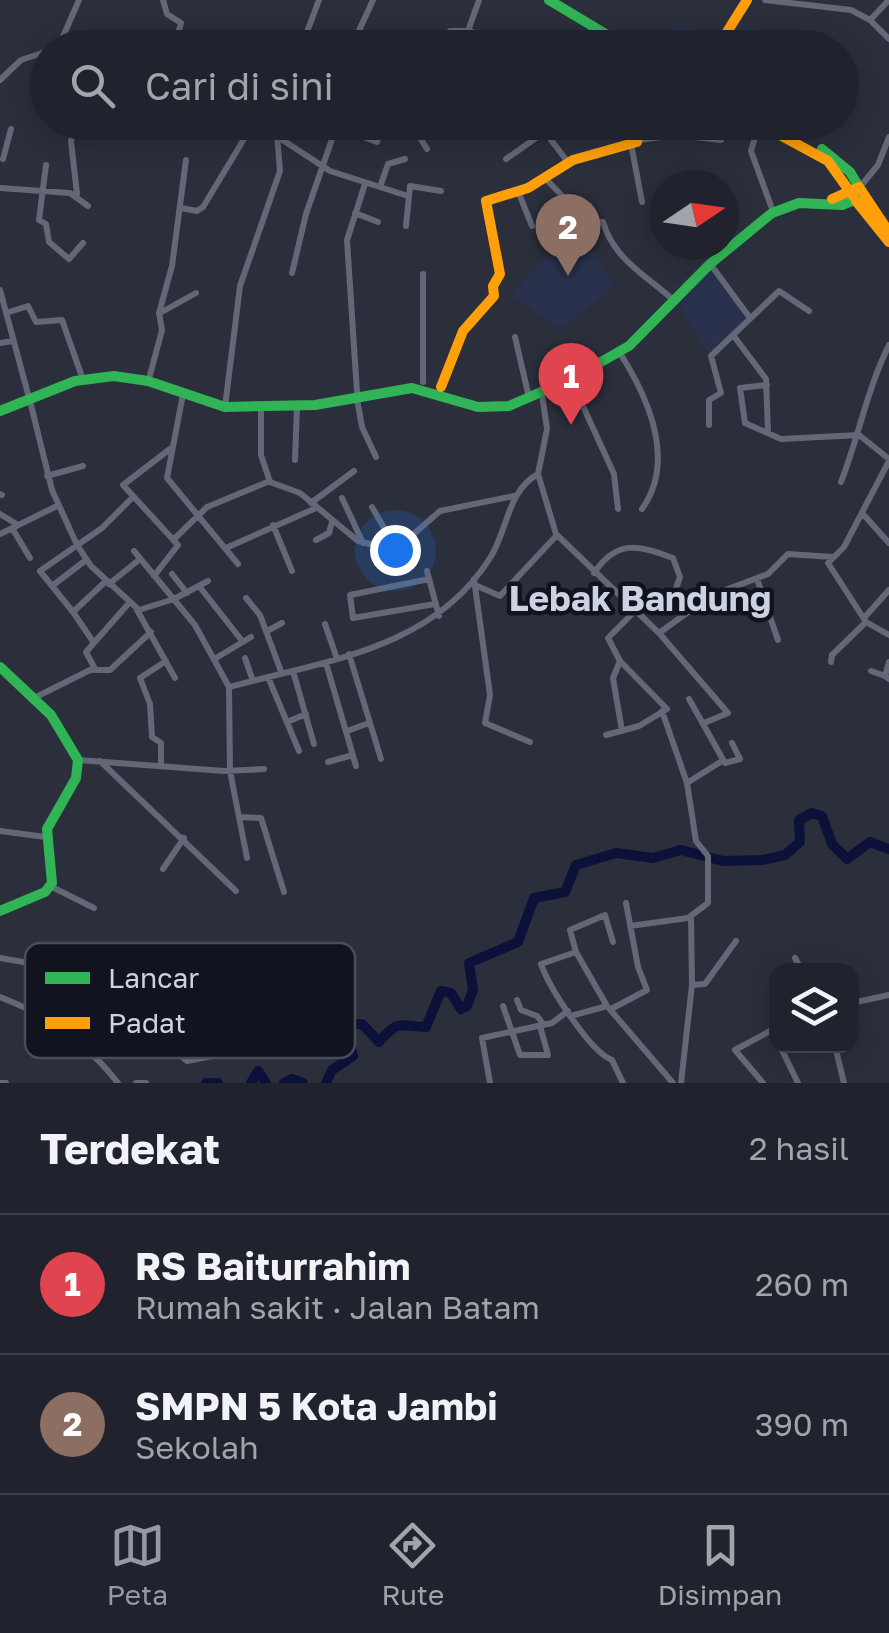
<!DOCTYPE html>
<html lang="id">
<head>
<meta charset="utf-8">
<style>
	body { margin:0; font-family:"Golos Text",sans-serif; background:#2d2f39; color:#f1f3f6 }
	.controls { position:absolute; right:30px; bottom:30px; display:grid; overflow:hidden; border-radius:20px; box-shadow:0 5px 25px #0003 }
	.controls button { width:90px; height:90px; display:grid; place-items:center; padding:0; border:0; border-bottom:2px solid #3d4049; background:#20232d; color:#f1f3f6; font:50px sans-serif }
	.compass { position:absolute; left:649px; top:170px; width:90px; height:90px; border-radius:50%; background:#20232d; box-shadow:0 5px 25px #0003; rotate:77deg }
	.you { position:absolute; left:395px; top:550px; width:35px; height:35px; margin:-25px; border:8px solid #fff; border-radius:50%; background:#1a73e8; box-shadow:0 0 0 15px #1a73e833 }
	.badge { display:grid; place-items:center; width:65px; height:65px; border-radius:50%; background:#9499a7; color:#fff; font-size:32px; font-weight:700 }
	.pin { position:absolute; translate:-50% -82px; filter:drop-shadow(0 2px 5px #0008) }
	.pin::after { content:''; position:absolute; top:52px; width:35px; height:30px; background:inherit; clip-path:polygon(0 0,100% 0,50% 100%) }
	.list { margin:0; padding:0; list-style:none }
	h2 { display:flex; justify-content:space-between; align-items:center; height:130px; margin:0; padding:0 40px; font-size:42px }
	h2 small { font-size:32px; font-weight:400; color:#a2a4aa }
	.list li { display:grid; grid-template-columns:65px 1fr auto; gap:30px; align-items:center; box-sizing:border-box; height:140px; padding:0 40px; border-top:2px solid #3d4049 }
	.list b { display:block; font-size:38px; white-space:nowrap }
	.list p { margin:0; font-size:32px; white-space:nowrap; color:#a2a4aa }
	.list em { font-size:32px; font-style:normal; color:#a2a4aa }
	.icon { flex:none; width:55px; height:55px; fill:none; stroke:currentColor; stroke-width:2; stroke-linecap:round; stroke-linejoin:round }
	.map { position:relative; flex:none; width:889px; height:1083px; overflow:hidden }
	.search { position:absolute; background:#20232d; box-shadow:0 5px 25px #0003; left:30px; right:30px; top:30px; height:110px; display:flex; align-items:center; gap:25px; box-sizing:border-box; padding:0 35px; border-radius:55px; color:#a2a4aa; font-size:38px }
	.sheet { height:410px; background:#20232d }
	nav { display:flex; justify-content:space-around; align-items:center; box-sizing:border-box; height:140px; border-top:2px solid #3d4049; background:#20232d; font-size:28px; color:#a2a4aa }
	nav a { display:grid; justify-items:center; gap:5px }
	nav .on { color:#9499a7 }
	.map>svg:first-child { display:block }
	.built { fill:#29314c }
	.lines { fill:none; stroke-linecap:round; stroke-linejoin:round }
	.river { stroke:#0c113a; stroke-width:10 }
	.street { stroke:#646876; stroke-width:6 }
	.fast { stroke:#30b455; stroke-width:10 }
	.slow { stroke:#ff9f0a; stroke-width:10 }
	.labels { text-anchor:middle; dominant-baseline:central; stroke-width:9; stroke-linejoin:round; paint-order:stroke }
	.quarter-label { font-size:35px; font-weight:bold; fill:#ccd2e1; stroke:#11141f }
	.key { fill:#11141f; stroke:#494d59; stroke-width:2.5 }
	.key-label { font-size:28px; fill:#ccd2e1 }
</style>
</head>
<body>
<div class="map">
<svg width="889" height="1083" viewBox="0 0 889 1083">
	<rect width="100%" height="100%" fill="#2b2f3c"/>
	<path class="built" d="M738,20l53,27h-56l-9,-5z
		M680,22l23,15 10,11h-46z
		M584,233l30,55 -54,40 -49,-32 27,-32z
		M710,269l38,48 -39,38 -30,-50z"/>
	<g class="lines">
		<path class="river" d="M206,1083h12
			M251,1083l7,-12 8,12
			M284,1083l8,-4 11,4
			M326,1083l6,-13 21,-14 -7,-20 3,-12h13l17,18c20,-23 19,-16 47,-15l15,-36 10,2 10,16 6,-3 6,-16 -4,-27 49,-21 16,-44 31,-6 11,-27 40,-12 37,5 28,-8 42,11 39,-1 23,-5 15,-13 -1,-22 13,-7 10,3 10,28 15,15 23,-17 19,7"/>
		<path class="street" d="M163,0l4,14 14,9 -7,25
			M479,0l-11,31 17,5 1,12
			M765,0l86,10 19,10 19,19
			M870,20l19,-20
			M58,48l21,-48
			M301,48l18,-48
			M351,48l22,-48
			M449,48l1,-17h18
			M0,80l21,-20 27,-9
			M75,122l-4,19 6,53
			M311,122l11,4
			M397,122h2
			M410,122l17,27
			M452,122l1,10
			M537,122l31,40
			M759,124l-8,27 20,55
			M338,128l39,14 4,-20
			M278,137l52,34 78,25
			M799,138l6,-16
			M639,140l38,-5 44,5 10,-18
			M631,144l11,58
			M3,159l8,-30
			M506,159l40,-28
			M46,165l-7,55 7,4 3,18 20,17 14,-16
			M545,178l42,44h16c11,37 42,53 68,76
			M380,187l8,-23 17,-5
			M860,187l18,-22 11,-28
			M0,188l70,5 18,13
			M518,191l14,35
			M181,208l16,3 6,-4 47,-78 26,1
			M355,213l23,9
			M406,226l4,-40 31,5
			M711,265l39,53
			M292,273l14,-59 32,-92
			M0,290l28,104
			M6,313l22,-7 8,16 26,-2 19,54
			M160,313l36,-20
			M733,335l33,44 2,53
			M515,337l13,56
			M0,343l13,-2
			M620,353c29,46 56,108 22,156
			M150,375l12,-45 -3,-17 13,-47 14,-106
			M571,380l43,94 4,35
			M423,382v-108
			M767,385l-27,3 5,35 36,16 78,-4 30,24
			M357,392l-10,-152 18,-56
			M183,394l-16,84 71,86
			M542,394l5,35 -9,45 18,60 103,99 69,80 -24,10
			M357,399l5,28 14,30
			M30,401l22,89 25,55 14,21 48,44 35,-11 34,-18
			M225,407l15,-121 40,-115 -4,-49
			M261,407v48l9,27 30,11 58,48 28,7 15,-3 39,-34 74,-15
			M709,425v-25l12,-7 -10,-37 68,-65 30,20
			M295,460l2,-53
			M889,461l-45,86 -16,16 38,59 23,13
			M47,476l36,-10
			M841,482c18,-46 26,-93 48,-137
			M0,494l2,1
			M342,498l21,45
			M311,503l43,-32
			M372,507l23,40
			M862,513l27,30
			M0,514l18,11
			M273,525l19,46
			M12,528l18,30
			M0,534l57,-28
			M173,540l34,-33 63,-26
			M316,540l13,-7 3,-11
			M226,548l90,-40
			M134,551l61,74 34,62c96,-26 204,-38 261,-129 18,-28 17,-67 48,-84
			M427,571l12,45
			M594,573c23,-34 44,-28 79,-15l7,19 -7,20 10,17
			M172,574l15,19
			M154,576l24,-31 -55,-60 47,-36
			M429,579l-79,16 3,23 82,-14
			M474,579l16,116 -5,28 45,19
			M757,579l21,61
			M106,581l-33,31 -33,-41 62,-43 30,-30
			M109,584l31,-25
			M475,585l25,11 57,-61
			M52,586l34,-26
			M199,586l44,56
			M246,598l14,17 22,59
			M137,610l38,68
			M73,612l21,31
			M864,618l25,-28
			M325,624l12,35
			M267,631l15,-8
			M659,633l53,-38 56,-21 20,-20 45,3
			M349,654l32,105
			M216,658l35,-21
			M245,658l8,23
			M620,661l-7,17 9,53
			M831,662l1,-7 34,-33
			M889,662l-4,14 4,3
			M326,663l30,103
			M95,669l-9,-17 43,-49
			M293,671l21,73
			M871,671l14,5
			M268,677l31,74
			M229,687l1,84 17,87
			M34,698l56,-28h20l41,-38
			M689,699l36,64 15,-4 -8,-16
			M287,722l19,-8
			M347,731l22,-8
			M606,735l33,-9 28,-17 -47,-48 -12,-23 26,-26
			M78,760l146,11 40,-2
			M100,761l136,130
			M328,762l25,-7
			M161,764v-21l-9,-6 -2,-33 -10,-26 26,-17
			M687,783l35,-22
			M239,817l22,1 23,74
			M0,831l46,6
			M163,869l21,-31
			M50,886l44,22
			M630,926l58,-8 20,-15v-47l-12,-15 -9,-58 -25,-72
			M576,952l-6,-22 35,-15 8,27
			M0,958l40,7
			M795,958l7,13
			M692,985l13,-1 31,-43
			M0,997c48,18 86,45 118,86
			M517,1000l4,10 16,6 7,9
			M852,1003l37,-8
			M503,1006l17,49h28l-8,-29
			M611,1009l36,-19 -9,-23 -12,-64
			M571,1016l36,-10
			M46,1018l31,-31 33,-2
			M151,1030l1,-27
			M780,1046l18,37
			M835,1046l9,37
			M93,1055l33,-33 32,12 29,27 51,-10
			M0,1083h6
			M136,1083h10
			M490,1083l-8,-45 70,-15 16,-12
			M623,1083l-11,-23c-22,-8 -63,-73 -71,-96l35,-12 31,54 66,77
			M681,1083l11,-98 -1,-69
			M763,1083l-28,-33 39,-21"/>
		<path class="fast" d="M549,0l80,48
			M822,149l28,23 9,15
			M0,411l75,-30 39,-5 34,5 77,26 90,-2 97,-17 66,19 31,-1 62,-27 58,-33 81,-82 62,-51 27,-10 43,2 22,-9
			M0,667l51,48 27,45 -2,18 -29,51 5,54 -7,9 -45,19"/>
		<path class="slow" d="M717,48l30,-48
			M756,122l72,39 25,35
			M832,199l27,-12 30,45
			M856,201l33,41
			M441,387l22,-56 31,-35 -1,-10 7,-12 -14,-73 42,-13 45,-28 64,-18 3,-20"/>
	</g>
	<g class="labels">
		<g class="quarter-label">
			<text x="640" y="598">Lebak Bandung</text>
		</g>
	</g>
	<rect x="25" y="943" width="330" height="115" rx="15" class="key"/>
	<rect x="45" y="972" width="45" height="12" fill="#30b455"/>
	<rect x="45" y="1017" width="45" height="12" fill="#ff9f0a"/>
	<g class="key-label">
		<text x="108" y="988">Lancar</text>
		<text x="108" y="1033">Padat</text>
	</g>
</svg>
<div class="controls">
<button><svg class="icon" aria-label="layers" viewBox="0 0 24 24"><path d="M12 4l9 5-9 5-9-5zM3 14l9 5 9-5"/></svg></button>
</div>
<svg class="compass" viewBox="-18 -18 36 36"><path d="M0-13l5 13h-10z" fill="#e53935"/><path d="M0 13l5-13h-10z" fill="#a2a4aa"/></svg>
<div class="you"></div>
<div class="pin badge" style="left:571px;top:425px;background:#e0444e">1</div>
<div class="pin badge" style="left:568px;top:276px;background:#8d6e63">2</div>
<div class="search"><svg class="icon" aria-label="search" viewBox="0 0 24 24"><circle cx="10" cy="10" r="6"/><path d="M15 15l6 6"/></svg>Cari di sini</div>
</div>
<section class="sheet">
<h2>Terdekat<small>2 hasil</small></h2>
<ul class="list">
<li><span class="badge" style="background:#e0444e">1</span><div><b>RS Baiturrahim</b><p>Rumah sakit · Jalan Batam</p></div><em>260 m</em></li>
<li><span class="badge" style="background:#8d6e63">2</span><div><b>SMPN 5 Kota Jambi</b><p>Sekolah</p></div><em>390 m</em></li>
</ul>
</section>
<nav>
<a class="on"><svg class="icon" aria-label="map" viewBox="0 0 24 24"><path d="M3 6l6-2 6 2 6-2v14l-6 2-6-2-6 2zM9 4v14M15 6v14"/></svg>Peta</a>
<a><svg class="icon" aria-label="directions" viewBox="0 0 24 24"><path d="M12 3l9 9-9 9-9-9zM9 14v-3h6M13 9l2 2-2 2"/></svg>Rute</a>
<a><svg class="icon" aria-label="saved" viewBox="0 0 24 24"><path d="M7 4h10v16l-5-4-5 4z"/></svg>Disimpan</a>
</nav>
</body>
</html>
